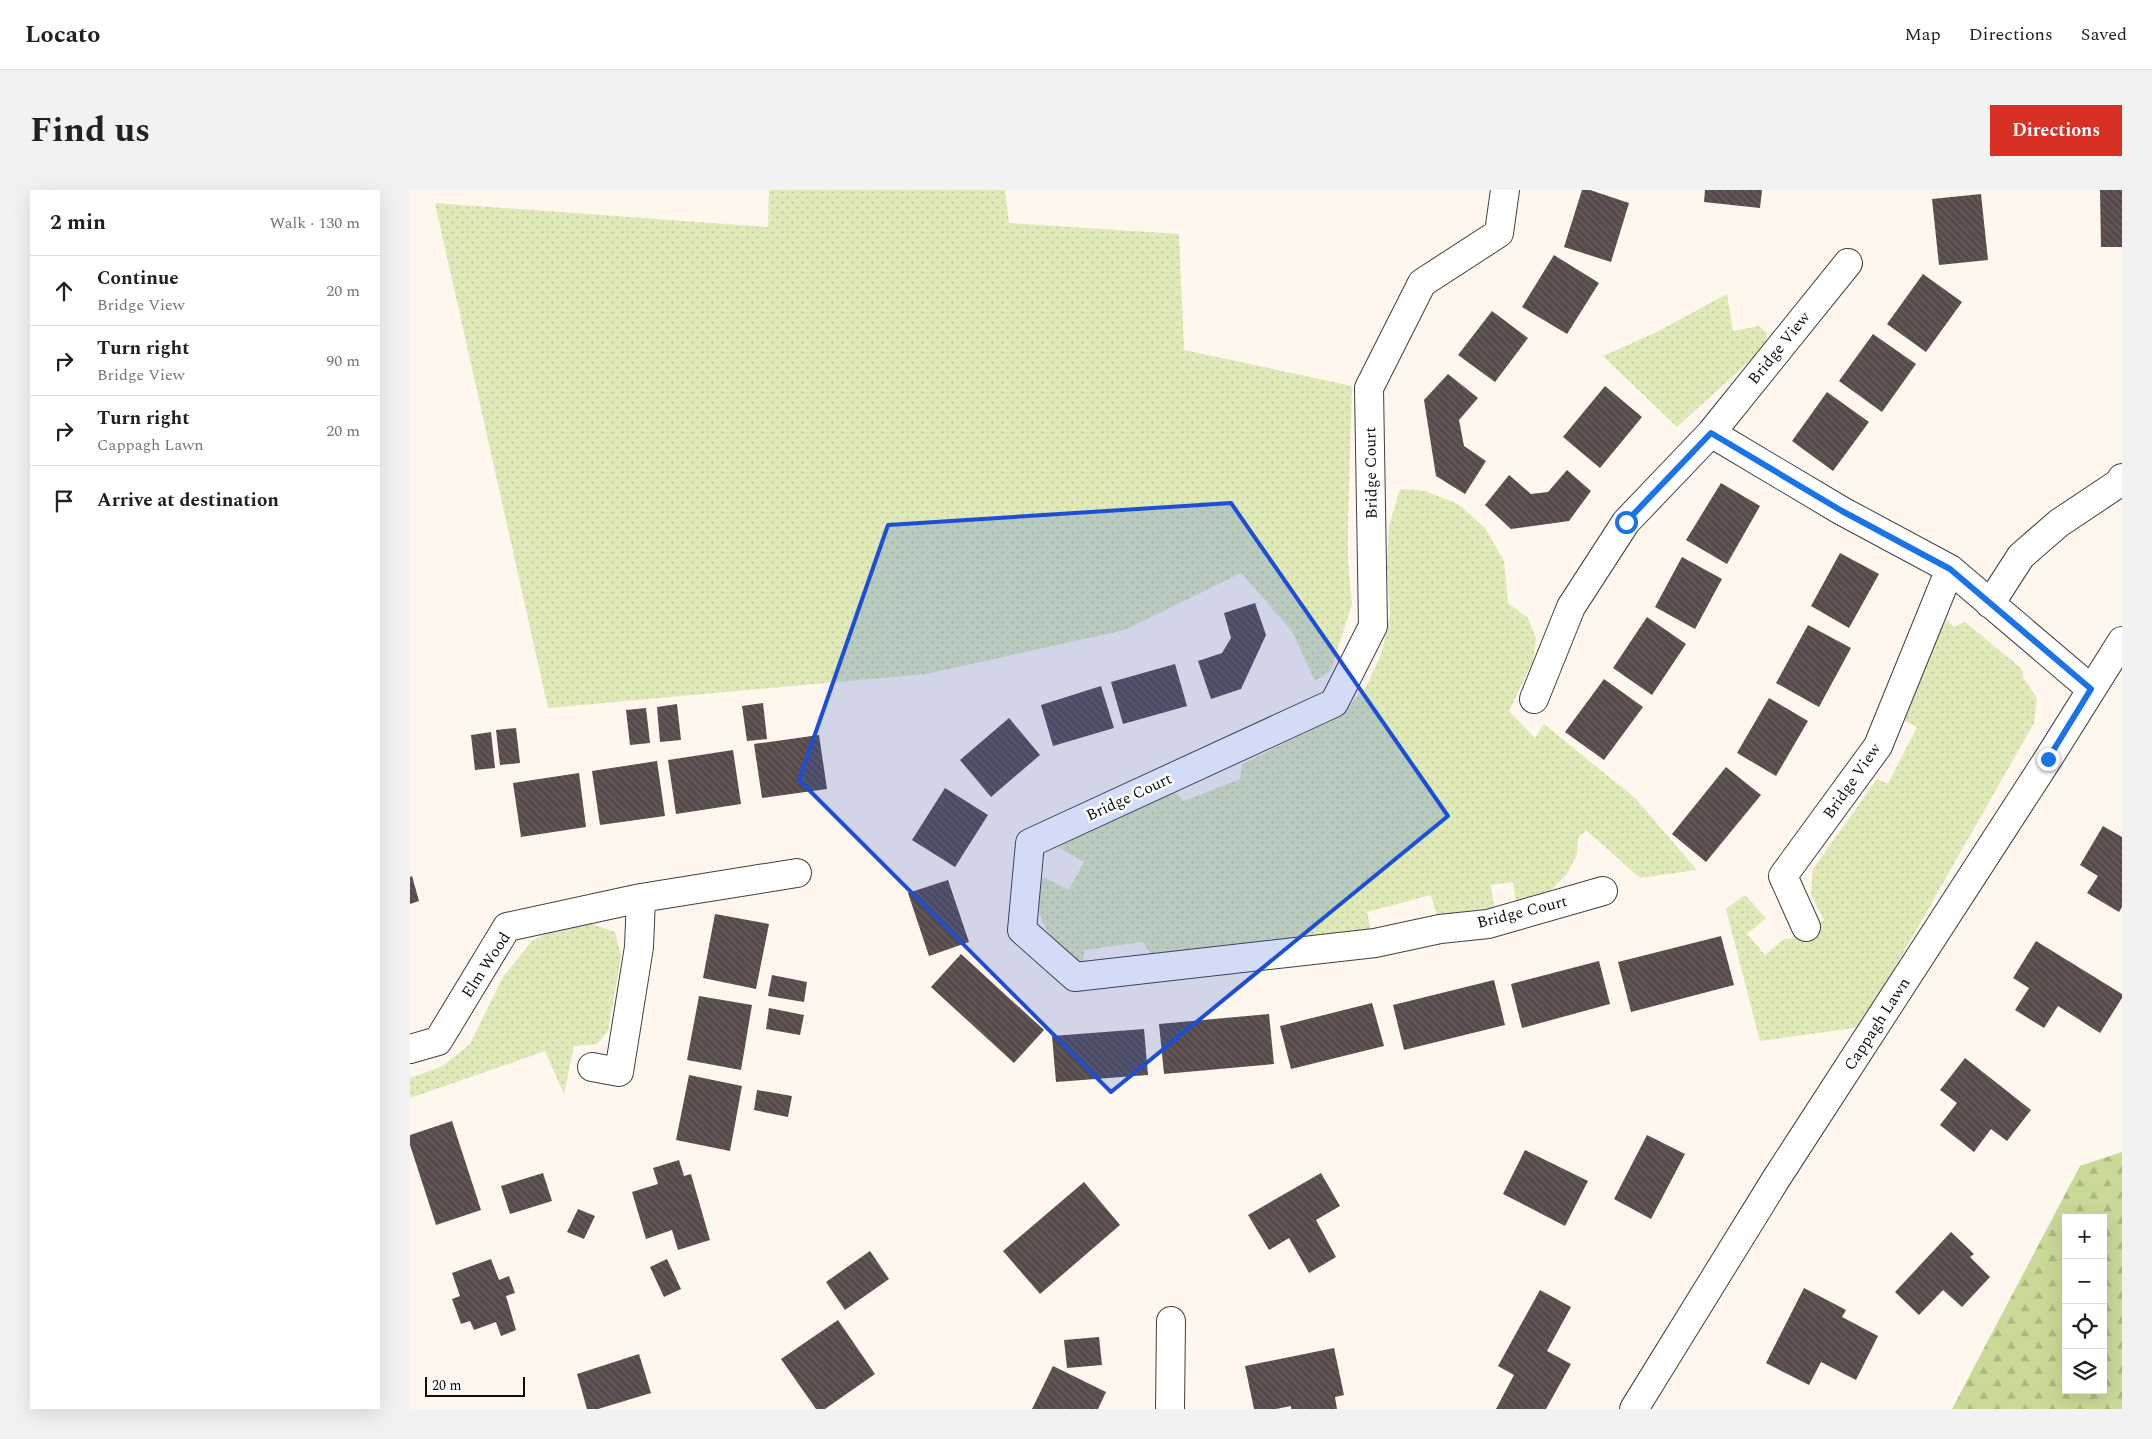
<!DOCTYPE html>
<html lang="en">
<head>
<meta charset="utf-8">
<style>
	body { margin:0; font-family:Spectral,serif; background:#f2f2f2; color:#202124 }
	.controls { position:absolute; right:15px; bottom:15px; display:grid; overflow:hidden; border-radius:0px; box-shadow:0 5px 20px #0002 }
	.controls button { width:45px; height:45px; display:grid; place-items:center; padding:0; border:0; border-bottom:1px solid #e0e0e0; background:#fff; color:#202124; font:25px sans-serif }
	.scale { position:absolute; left:15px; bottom:12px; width:100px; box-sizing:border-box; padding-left:5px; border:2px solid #0d0d0d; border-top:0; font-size:14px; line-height:18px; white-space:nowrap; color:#0d0d0d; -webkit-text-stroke:4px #fff; paint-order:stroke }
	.stop { position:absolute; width:15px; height:15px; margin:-11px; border:4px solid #1a73e8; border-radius:50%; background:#fff }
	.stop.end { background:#1a73e8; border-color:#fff; box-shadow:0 1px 5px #0008 }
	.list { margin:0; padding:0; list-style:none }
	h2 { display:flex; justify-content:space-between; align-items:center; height:65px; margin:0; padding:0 20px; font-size:21px }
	h2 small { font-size:16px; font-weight:400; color:#757577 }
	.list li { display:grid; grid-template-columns:32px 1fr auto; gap:15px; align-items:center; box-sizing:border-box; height:70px; padding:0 20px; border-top:1px solid #e0e0e0 }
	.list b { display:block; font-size:19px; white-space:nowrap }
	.list p { margin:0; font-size:16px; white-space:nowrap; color:#757577 }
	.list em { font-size:16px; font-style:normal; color:#757577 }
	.icon { flex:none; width:28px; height:28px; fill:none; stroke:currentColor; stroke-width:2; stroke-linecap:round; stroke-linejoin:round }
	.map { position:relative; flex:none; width:1712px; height:1219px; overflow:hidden; border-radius:0px }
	header { display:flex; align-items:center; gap:30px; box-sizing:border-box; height:70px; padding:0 25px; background:#fff; border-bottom:1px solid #e0e0e0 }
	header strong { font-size:24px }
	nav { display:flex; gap:28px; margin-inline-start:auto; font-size:18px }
	.intro { display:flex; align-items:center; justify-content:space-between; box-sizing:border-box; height:120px; padding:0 30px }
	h1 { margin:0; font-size:35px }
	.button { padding:12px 22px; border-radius:0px; background:#d93025; color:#fff; font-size:18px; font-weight:700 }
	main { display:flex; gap:30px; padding:0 30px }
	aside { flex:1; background:#fff; border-radius:0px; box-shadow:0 5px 20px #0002 }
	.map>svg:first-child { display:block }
	.grass { fill:url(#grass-dots) }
	.forest { fill:url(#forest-firs); fill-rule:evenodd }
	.building { fill:url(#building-back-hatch) }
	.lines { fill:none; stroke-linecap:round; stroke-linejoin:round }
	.minor-casing { stroke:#404040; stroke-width:30 }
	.minor { stroke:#fff; stroke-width:28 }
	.route { stroke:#1a73e8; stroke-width:6 }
	.marked { fill:#1d4ed8; fill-opacity:0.2; stroke:#1d4ed8; stroke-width:4; stroke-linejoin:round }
	.labels { text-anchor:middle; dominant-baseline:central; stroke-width:5; stroke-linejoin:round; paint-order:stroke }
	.street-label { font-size:16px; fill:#0d0d0d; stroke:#fff }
</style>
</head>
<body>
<header>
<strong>Locato</strong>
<nav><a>Map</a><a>Directions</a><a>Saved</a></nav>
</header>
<div class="intro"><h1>Find us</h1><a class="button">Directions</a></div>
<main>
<aside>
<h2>2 min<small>Walk · 130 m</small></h2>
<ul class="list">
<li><svg class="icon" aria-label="ahead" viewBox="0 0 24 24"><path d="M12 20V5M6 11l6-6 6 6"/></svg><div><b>Continue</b><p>Bridge View</p></div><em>20 m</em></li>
<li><svg class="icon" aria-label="right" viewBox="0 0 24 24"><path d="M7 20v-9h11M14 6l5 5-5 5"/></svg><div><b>Turn right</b><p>Bridge View</p></div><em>90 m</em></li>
<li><svg class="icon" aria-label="right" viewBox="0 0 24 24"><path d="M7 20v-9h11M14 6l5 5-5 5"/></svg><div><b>Turn right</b><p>Cappagh Lawn</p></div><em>20 m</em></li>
<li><svg class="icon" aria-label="arrive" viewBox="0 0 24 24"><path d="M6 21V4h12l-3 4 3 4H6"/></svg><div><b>Arrive at destination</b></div></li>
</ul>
</aside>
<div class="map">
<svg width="1712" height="1219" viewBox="0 0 1712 1219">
	<defs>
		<pattern id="grass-dots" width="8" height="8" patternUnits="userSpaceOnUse" patternTransform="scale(1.25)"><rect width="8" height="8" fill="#e0e9b8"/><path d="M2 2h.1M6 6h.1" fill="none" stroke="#bfc79d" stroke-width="1.8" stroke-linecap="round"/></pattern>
		<pattern id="forest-firs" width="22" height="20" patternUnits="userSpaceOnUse" patternTransform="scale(1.25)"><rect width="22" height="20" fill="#c9d997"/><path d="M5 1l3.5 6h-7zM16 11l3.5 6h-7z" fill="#abb981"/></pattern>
		<pattern id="building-back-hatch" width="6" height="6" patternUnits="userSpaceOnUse" patternTransform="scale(1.25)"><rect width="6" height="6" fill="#564b4a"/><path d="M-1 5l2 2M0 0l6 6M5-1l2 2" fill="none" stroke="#696060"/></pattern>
	</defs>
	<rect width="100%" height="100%" fill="#fff6ed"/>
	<path class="grass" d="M359,0h236l4,33 170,11 5,116 168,36 -4,136v39l4,44 -22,66 -15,10 -23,-50 -51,-58 -116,57 -199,44 -378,34 -113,-505 333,24z
		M1317,104l6,37 26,-5 8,7 -2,14 -88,80 -74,-71 54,-24z
		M990,299l25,2 33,13 27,24 19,33 4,42 20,15 8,21 -3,22 -24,50 26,27 9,-14 91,74 62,72 -57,8 -54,-48 -8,8 -1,17 -11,20 -26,26 -24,3 -3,-22 -22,3 3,22 -57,9 -6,-21 -64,17 4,19 -87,11 -39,1 -92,14 -10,-15 -59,8 -1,14c-12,-5 -18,-11 -27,-22 -18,-20 -22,-39 -13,-65l26,13 15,-28 -26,-15 8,-7 108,-48 10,9 56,-22 2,-15 100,-49 25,-30 15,-33 8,-38 -3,-48 2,-40z
		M1537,429l7,8 11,-5 57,47 1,8 14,22 -3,24 -173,304 -101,14 -34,-132 19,-14 21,23 -19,16 18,21 19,-16 15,-1 25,-18 -13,-25 2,-26 64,-90 11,5 29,-57 -12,-6 26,-80z
		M182,734l23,8 6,24 -13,75 -11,13 -23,2 -10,48 -19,-43 -135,47v-20l33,-12 27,-22 33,-67 29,-36 27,-14z"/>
	<path class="forest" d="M1712,962v257h-170l128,-243zM1656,1028h37v172h-37z"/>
	<path class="building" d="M1172,0h8l39,13 -18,59 -47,-15z
		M1295,0h57l-2,18 -56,-6z
		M1690,0h22v57h-21z
		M1571,4l7,66 -49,5 -7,-66z
		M1144,65l45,28 -32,51 -45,-27z
		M1513,84l39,28 -36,50 -39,-28z
		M1082,121l36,27 -33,44 -37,-27z
		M1463,144l43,30 -34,48 -43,-31z
		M1038,184l30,24 -19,22 5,26 22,15 -21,33 -29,-18 -12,-76z
		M1195,196l37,31 -42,51 -37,-31z
		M1417,202l42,30 -36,49 -41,-30z
		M1157,280l24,21 -22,30 -58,8 -26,-24 24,-30 22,19 17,-2z
		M1311,293l39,23 -33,58 -41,-24z
		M1430,363l39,21 -30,54 -38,-22z
		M1272,367l40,22 -27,50 -40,-22z
		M845,413l11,32 -25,54 -30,10 -13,-38 24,-8 9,-15 -7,-25z
		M1237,427l39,27 -34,51 -39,-27z
		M1398,435l43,23 -32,59 -43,-24z
		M765,474l12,42 -64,18 -12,-42z
		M1194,489l39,28 -39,53 -39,-28z
		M691,496l13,42 -61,18 -12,-41z
		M1359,508l39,23 -32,55 -39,-23z
		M353,513l4,36 -20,2 -5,-35z
		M267,514l4,36 -21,2 -3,-35z
		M236,518l4,35 -20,2 -4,-35z
		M599,528l31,37 -49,42 -31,-37z
		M106,538l4,35 -20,2 -4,-35z
		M81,542l4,36 -20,2 -4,-35z
		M409,545l8,54 -65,9 -8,-54z
		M323,560l8,54 -65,10 -8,-54z
		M247,571l8,55 -65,9 -8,-54z
		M1316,577l35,28 -55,67 -34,-28z
		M169,583l7,54 -65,10 -8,-54z
		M535,598l43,27 -33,52 -43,-27z
		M1693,636l19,11v70l-3,5 -32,-19 11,-17 -18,-11z
		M2,686l7,25 -9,3v-27z
		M538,690l21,62 -40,14 -21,-63z
		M305,724l54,10 -13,65 -53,-11z
		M1311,746l13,49 -103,27 -13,-50z
		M1626,751l86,53v4l-22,35 -42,-27 -14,22 -29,-18 14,-22 -16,-10z
		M551,764l83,76 -30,33 -83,-76z
		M1189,771l11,43 -88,24 -11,-44z
		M362,785l35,7 -3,20 -36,-6z
		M1084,790l11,45 -101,25 -11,-45z
		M289,806l53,9 -11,65 -54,-10z
		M962,813l12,43 -93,23 -11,-43z
		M359,818l35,7 -4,20 -34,-6z
		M859,824l5,50 -110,10 -5,-50z
		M734,839l4,46 -92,7 -4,-46z
		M1555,868l66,52 -24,31 -16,-12 -17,23 -34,-27 17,-22 -17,-13z
		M279,885l53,11 -12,65 -54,-11z
		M347,900l35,6 -4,21 -34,-7z
		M42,931l29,89 -45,15 -26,-80v-10z
		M1237,945l38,19 -34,65 -37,-20z
		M1115,960l63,31 -23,45 -62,-32z
		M269,970l5,16 7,-2 19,66 -32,10 -6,-20 -26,9 -14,-47 26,-8 -5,-16z
		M133,983l9,28 -42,13 -9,-28z
		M911,983l19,33 -24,14 20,37 -27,16 -20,-35 -20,12 -21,-35z
		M674,992l36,43 -80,69 -37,-43z
		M168,1019l17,7 -11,23 -17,-7z
		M1541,1042l23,22 -4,3 20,20 -28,30 -19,-17 -24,25 -24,-23z
		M460,1061l19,28 -44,31 -19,-28z
		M81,1069l8,21 10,-4 6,17 -9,3 10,34 -15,6 -5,-14 -22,8 -4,-9 -9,3 -9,-25 8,-3 -8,-23z
		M257,1069l14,30 -17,8 -14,-30z
		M1394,1098l42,22 -4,7 36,19 -22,44 -35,-18 -12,23 -43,-22z
		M1130,1100l31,17 -24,44 24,13 -25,45h-50l18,-34 -16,-9z
		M428,1130l37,54 -50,35h-9l-35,-50z
		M689,1147l3,28 -35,3 -3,-28z
		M924,1158l10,47 -9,2 2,12h-46v-3l-15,3h-22l-9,-43z
		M229,1164l12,39 -53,16h-11l-10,-35z
		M643,1176l53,26 -8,17h-66z"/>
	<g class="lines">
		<g class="minor-casing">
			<path id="minor" d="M1095,0l-6,43 -77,50 -53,105 4,238 -39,77 -304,140 -8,87 53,47 300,-34 65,-14 48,-5 115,-33
				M1301,243l131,78 108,58 141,120
				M1580,414l31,-48 38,-33 60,-40 3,-5
				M1124,509l37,-92 55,-85 85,-89 137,-170
				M1396,737l-23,-51 95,-130 72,-177
				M0,859l28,-8 69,-114 134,-29 156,-25
				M182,877l27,5 20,-125 2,-49
				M760,1219l1,-88
				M1224,1219l142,-230 272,-420 74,-118"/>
		</g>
		<use href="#minor" class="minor"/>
	</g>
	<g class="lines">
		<path class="route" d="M1216,332l85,-89 131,78 108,58 141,120 -43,70"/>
	</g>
	<path class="marked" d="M821,313l217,313 -337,276 -312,-312 89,-255z"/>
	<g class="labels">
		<g class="street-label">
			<text transform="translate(1369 158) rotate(-51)">Bridge View</text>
			<text transform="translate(961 283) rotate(-91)">Bridge Court</text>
			<text transform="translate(1442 591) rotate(-55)">Bridge View</text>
			<text transform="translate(719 607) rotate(-25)">Bridge Court</text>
			<text transform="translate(1112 722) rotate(-14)">Bridge Court</text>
			<text transform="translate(76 775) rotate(-57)">Elm Wood</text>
			<text transform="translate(1467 834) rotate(-57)">Cappagh Lawn</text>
		</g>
	</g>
</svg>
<div class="controls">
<button>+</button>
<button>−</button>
<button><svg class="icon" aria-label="locate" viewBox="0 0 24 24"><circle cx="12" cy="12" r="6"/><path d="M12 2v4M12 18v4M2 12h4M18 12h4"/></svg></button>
<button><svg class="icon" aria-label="layers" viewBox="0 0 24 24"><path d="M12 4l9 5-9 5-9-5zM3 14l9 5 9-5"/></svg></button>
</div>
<div class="scale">20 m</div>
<div class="stop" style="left:1216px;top:332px"></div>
<div class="stop end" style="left:1638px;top:569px"></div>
</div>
</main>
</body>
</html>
